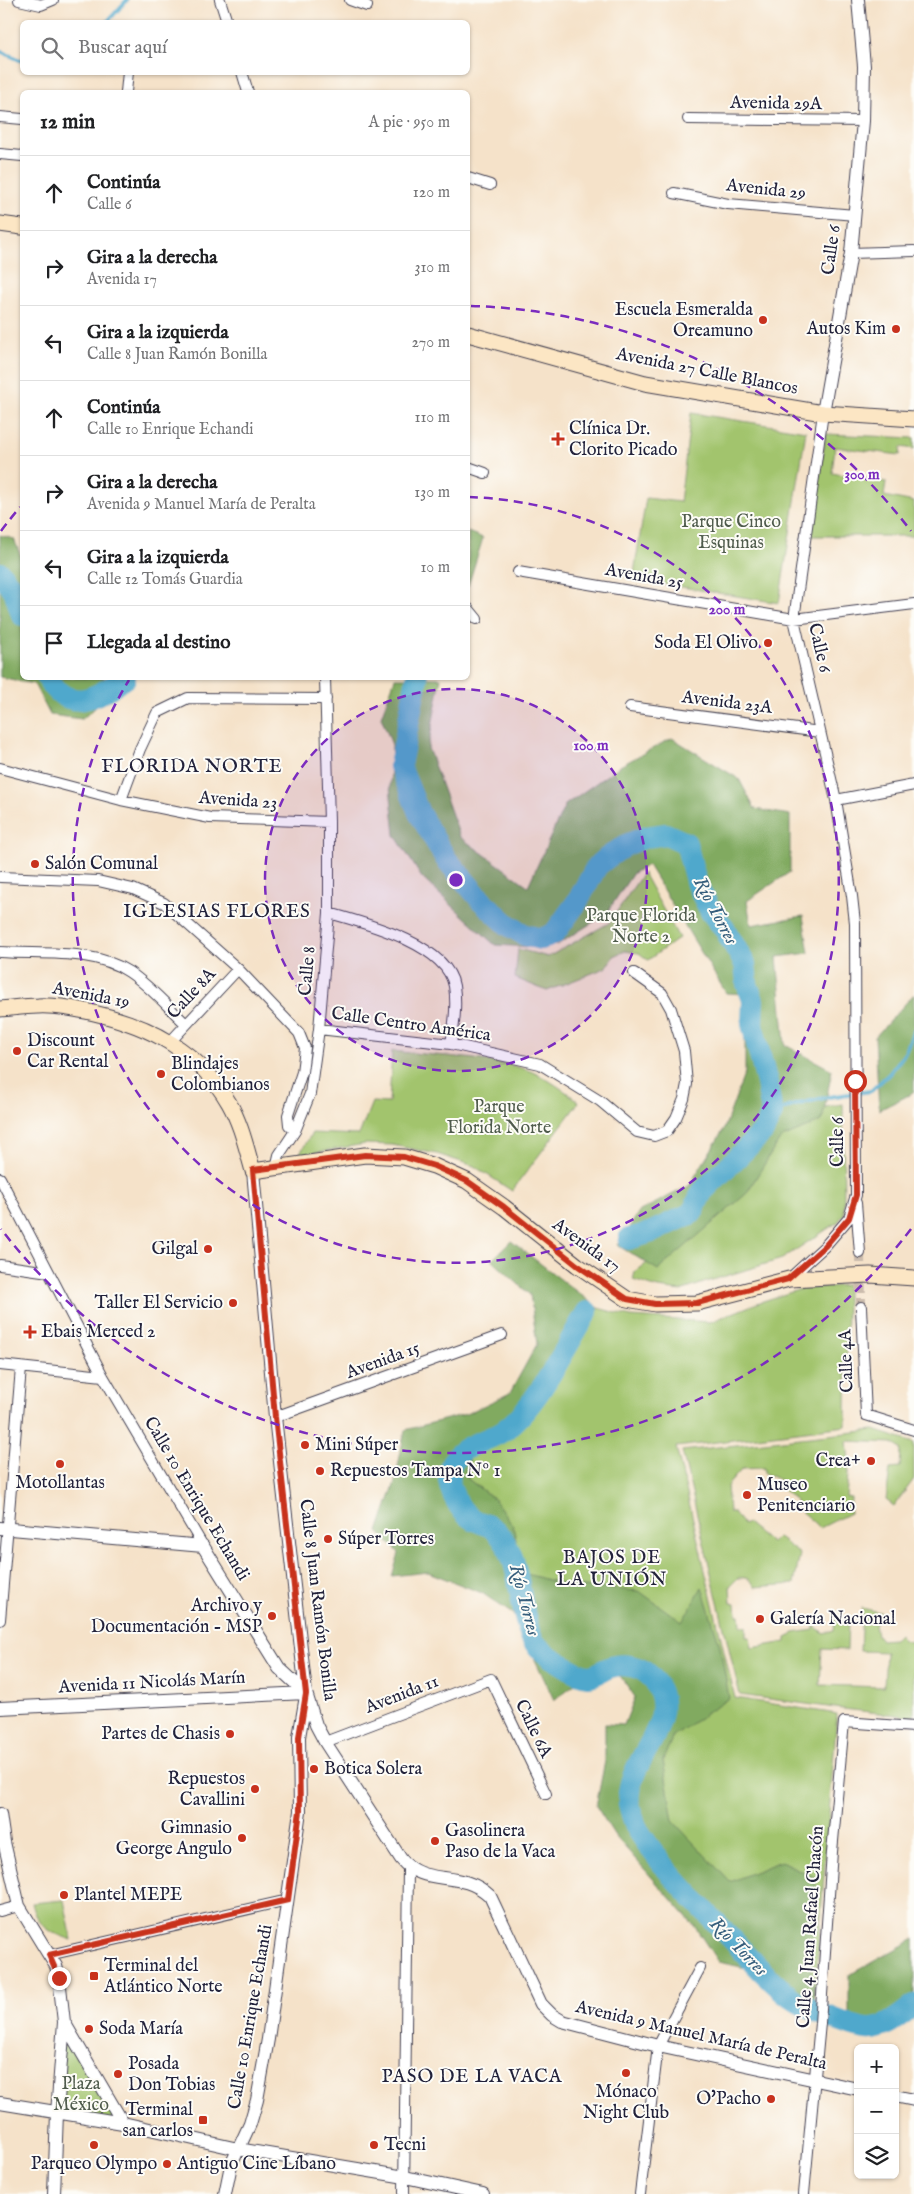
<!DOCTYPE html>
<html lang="es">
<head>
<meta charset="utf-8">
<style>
	body { margin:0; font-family:"IM FELL English",serif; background:#f2f2f2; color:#202124 }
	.controls { position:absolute; right:15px; bottom:15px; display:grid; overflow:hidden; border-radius:8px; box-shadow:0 1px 4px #0004 }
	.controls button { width:45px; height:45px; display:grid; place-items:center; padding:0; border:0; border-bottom:1px solid #e0e0e0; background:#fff; color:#202124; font:25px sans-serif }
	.stop { position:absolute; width:15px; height:15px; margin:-11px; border:4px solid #c8321e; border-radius:50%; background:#fff }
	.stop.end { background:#c8321e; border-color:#fff; box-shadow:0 1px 5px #0008 }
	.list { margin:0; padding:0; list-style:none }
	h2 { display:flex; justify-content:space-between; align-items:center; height:65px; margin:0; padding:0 20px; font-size:21px }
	h2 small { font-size:16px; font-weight:400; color:#757577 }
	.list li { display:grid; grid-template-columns:32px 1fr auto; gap:15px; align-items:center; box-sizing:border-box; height:75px; padding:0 20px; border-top:1px solid #e0e0e0 }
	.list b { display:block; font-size:19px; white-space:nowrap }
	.list p { margin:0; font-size:16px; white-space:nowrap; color:#757577 }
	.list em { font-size:16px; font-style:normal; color:#757577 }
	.icon { flex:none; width:28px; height:28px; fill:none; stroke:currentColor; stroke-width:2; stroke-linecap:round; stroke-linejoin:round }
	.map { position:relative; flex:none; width:914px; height:2194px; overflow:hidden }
	.search { position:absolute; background:#fff; box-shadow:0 1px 4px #0004; left:20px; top:20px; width:450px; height:55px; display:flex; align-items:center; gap:12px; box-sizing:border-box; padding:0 18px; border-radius:8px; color:#757577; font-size:19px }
	.panel { position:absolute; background:#fff; box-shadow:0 1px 4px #0004; left:20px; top:90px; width:450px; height:590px; border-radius:8px }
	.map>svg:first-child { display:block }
	.green { fill:#a2c46d; stroke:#627354 }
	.forest { fill:#81aa60; stroke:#52664e }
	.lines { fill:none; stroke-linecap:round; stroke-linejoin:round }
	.stream { stroke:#4fa8cc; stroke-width:4 }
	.river { stroke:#4fa8cc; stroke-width:22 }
	.minor-tunnel { stroke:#cbbcad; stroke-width:10; stroke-dasharray:10 5; stroke-linecap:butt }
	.minor-casing { stroke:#423f50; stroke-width:12 }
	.tertiary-casing { stroke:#423f50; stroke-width:14 }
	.secondary-casing { stroke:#423f50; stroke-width:17 }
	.minor { stroke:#fff; stroke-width:10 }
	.tertiary { stroke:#fff; stroke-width:12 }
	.secondary { stroke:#fce6c4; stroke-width:15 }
	.route { stroke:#c8321e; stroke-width:6 }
	.ring { fill:none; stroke:#7b2cbf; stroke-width:2.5; stroke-dasharray:9 6 }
	.poi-dot { fill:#c8321e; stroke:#fdfcf7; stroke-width:2 }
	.labels { text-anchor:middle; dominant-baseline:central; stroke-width:4; stroke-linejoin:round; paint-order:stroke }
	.street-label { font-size:18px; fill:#22223b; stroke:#fdfcf7 }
	.poi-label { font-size:18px; fill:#22223b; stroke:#fdfcf7; text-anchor:start }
	.park-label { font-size:18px; fill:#4f5b4c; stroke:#fdfcf7 }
	.neighbourhood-label { font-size:19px; letter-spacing:1px; fill:#22223b; stroke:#fdfcf7 }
	.water-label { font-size:19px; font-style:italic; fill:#365e7c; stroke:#fdfcf7 }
	.centre { fill:#7b2cbf; stroke:#fdfcf7; stroke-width:2.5 }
	.ring-label { font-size:15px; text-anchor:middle; font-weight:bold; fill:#7b2cbf; stroke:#fdfcf7; stroke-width:4; stroke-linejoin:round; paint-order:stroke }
</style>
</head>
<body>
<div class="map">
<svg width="914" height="2194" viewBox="0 0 914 2194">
	<rect width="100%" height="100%" fill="#fdfcf7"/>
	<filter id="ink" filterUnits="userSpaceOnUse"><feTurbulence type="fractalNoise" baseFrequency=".02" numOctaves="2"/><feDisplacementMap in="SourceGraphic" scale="10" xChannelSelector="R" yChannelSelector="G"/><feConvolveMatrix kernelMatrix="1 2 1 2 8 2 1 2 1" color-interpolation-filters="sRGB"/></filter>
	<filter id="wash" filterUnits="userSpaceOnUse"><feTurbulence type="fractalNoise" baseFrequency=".0096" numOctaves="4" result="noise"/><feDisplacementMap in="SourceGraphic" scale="20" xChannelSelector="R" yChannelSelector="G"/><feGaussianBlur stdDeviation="1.12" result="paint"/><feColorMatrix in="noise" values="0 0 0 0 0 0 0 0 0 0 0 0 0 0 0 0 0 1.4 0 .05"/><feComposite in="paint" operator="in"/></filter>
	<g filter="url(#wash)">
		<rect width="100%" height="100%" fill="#f5e2c9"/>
		<path class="green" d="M691,413l115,18 -27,172 -146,-24 13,-81 34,4z
			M826,434l88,4v11l-13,-2 -1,8 -65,-8 -3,26 54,9 -2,14 30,6v34h-103z
			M643,873l36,65 -31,22 -9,-7 -14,-2 -11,5 -9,12 -58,23 -32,-13 3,-29 30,8 61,-34z
			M392,1051c42,5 100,6 138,20 17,7 34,19 49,31l-67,89 -38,-25 -37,-12 -45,-9 -27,-1 -66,11 13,-22 47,2 13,-33 17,1z
			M843,1104l1,110 -6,8 -56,37 -73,22 -28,10 -23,-3 -25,-8 2,-8 73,-54 73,-103z
			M847,1285l-1,141 -170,21 59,251 102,16 -23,287 -171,-175 27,-141 -132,-51 -43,-134 -27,-21 -2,-8 6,-21 22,-6 62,-63 42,-73 33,9 79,5 50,-20 41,-13z
			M874,1430l40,13v36l-20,27 -8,-6 4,-31 10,-1 1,-19 -9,-6 -45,-2 2,21 -3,35 5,1 -1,15 -30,15 -23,-20 -1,-7 -19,-17 3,-4 -16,-7v-5l-22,1 -15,17 2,26h5l9,13 4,-2 24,20 6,-6 23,17 -6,30 -39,3c-4,-8 -8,-10 -17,-9l-8,8 1,17 5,1 1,11h3l1,11h5v11h4l2,11 34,-6v-5l8,-4 20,-3v-4l10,7 10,-3 1,-10h13l-1,30 -25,-1 -2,36 64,2 2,-35 -26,-1 2,-43 21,5 -8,12 2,10 4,5 13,-1 5,-5 4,6 11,3v74l-71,-8 -103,-14 -58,-244z
			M64,1900l8,40c-22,-8 -34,-12 -40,-37z
			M64,2022l59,101 -66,-10z"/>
		<path class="forest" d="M468,532l15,6 -15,48z
			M0,535l14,4 8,20v119h108l-48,41 -32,-4 -16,-31 -34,-7z
			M395,678h46l-13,70 32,89 68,49 37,-81 55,-39 52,-28 67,41 16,30 35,6v57l-43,29 4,24 52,-9 6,37 -32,4 8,88 47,25 -10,51 -42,18 -34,55 -88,76 -41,-25 23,-34 49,-25 35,-57 21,-57v-36l4,-9 -4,-33 -19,-1 -78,-128 -15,8 -27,41 -49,31 -28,2 -34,-2 -73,-67 -27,-43 -5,-48 2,-42 -11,-28z
			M914,994v97l-5,4 -30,15 -4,-73z
			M511,1241l87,67 -42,73 -36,49 -26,14 -22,6 -6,21 2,8 27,21 18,26 10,47 47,13 69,5 43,31 20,-35 18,59 9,52 -56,38 -10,24 10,61 57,61 51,-21 35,17 -4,91 3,41 -21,-10 -34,-29 -42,-9 -25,-38 -78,-88 -19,-30 9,-45v-37l19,1 11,-28 -19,-27 -15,-6 -47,36 -40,-85 -32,-22 -54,-21 -36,4 7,-23 -21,-21 17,-50 10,-52 61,-16 44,-21 27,-49 -7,-49 -38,-35z
			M914,1939v69l-2,-1 -23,16 -20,7 -20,-6v-49z"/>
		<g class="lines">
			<path class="stream" d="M107,22l20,-22
				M0,51l22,10
				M772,1113l23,-8 33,-8 43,-6 19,-18 15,-20 9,-23"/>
			<path class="river" d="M0,573l14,17 8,25
				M48,678c21,38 51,18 77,0
				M417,678l-17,88 19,47 27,46 36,42 26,24 17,10 16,4 13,-5 23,-32 20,-36 10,-8 19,-13 20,-8 20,-3 20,9 11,42 14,27 13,16 21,36 2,20 6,16 -1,24 15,59 5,30 -9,19 -61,60 -10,21 -40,19 -23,7
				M587,1312c-20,33 -52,98 -84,119 -19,13 -49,13 -54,41 -2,15 10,39 23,47 7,4 17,5 24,12 22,22 22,56 29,85 2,8 4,19 9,26 7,9 15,15 25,20 8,5 19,13 29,14 8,0 13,-5 20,-8 14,-6 34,-2 44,10 35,44 -29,82 -23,126 2,8 5,19 9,26 25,40 60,73 92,107 20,21 38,43 62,61 13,10 58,29 75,31 16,2 34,-14 47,-24"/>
		</g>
	</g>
	<g filter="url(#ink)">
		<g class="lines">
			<path class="minor-tunnel" d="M860,1253l1,54"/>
			<g class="minor-casing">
				<path id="minor" d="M19,0l22,5 12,-5
					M220,0l7,22
					M350,0l17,6
					M242,72l6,20
					M126,92l2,-20
					M0,117l22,2
					M688,119l175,2
					M0,154l22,2
					M468,178l22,7
					M674,193l54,11 127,11
					M851,253l63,-2
					M468,467l17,6
					M518,572l276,47 120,-15
					M468,608l9,11
					M630,707l190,25
					M0,768l121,32 89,18 119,4
					M121,800l19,-51 17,-36 31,-15 138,1
					M836,800l78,-15
					M0,877l98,4 35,8 31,14 74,66 61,64 6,15 -3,24 -14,43 1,10 6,6
					M329,913c35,10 118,31 125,73 3,19 0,39 -3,58
					M0,952c41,3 93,-4 129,20 21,14 39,35 57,52
					M319,1029l132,15 89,20 60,37 37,31 17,4 13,-5 9,-13 8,-19 3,-15 -3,-33 -13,-42 -9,-16 -28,-20
					M170,1042l68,-73
					M276,1168l3,-13 16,-24 15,-37 9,-65 10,-116v-91l-4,-144
					M0,1178l103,198 100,170
					M856,1203l4,50
					M0,1265l49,7
					M789,1279l36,-33 24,-28 7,-23 -1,-272 -3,-27 -16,-96 -42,-181 29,-206
					M861,1307l5,108 48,15
					M0,1365l103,11
					M275,1417l227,-82
					M0,1620l21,-252
					M325,1742l166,-63 55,115
					M0,1911l19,-5
					M49,1955l239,-55
					M404,2194l4,-326
					M640,2194l18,-148 42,-78
					M804,2194l16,-171 12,-171 12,-130 70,5"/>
			</g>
			<g class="tertiary-casing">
				<path id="tertiary" d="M823,413l28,-160 12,-132 1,-55 -6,-66
					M253,1171l22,246 31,276 10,32 9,17 76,117c23,29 60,9 89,37l51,108 11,11 10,6 96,25 200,43
					M0,1528l203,18 76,122 27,25
					M0,1708l306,-15
					M0,1814l4,28 15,64 30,49 7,11 3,12 5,44 -7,91 -3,81
					M64,2022l59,101
					M895,2096l19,4
					M0,2103l123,20 115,26 167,28 78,17
					M225,2194l6,-29 19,-41 7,-24 11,-61 32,-228 -1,-74 7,-41"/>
			</g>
			<g class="secondary-casing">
				<path id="secondary" d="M0,224l22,3
					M468,334l177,49 178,30 91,6
					M0,1009c13,-1 25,-3 38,-3 18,-1 38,3 56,7 56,13 105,38 135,90 12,21 17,44 24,68l112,-16 39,2 30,9 33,15 37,26 73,58 50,34 28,5 42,-1 92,-24 81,-4 44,3"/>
			</g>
			<use href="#minor" class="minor"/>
			<use href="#tertiary" class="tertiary"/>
			<use href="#secondary" class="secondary"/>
		</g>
	</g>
	<g class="lines" filter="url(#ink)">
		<path class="route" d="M59,1978l-10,-23 239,-55 12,-89 -1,-74 7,-43 -31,-277 -22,-247 112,-15 39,2 30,9 33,15 37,26 73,58 50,34 28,5 42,-1 91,-24 37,-33 24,-28 7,-23 -1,-114"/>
	</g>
	<circle cx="456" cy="880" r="191" fill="#7b2cbf" fill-opacity=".12"/>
	<g class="ring">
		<circle cx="456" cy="880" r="191"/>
		<path d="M469 497A383 383 0 1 1 129 680"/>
		<path d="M911 1229A574 574 0 0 1 1 1229M1 531A574 574 0 0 1 20 507M471 306A574 574 0 0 1 911 531"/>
	</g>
	<g class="poi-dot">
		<circle cx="763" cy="320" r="5"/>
		<circle cx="896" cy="329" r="5"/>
		<path d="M555.5 431.5h5v5h5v5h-5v5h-5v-5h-5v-5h5z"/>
		<circle cx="768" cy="643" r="5"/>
		<circle cx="35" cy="864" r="5"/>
		<circle cx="17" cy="1051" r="5"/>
		<circle cx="161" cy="1074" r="5"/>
		<circle cx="208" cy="1249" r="5"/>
		<circle cx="233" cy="1303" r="5"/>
		<path d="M27.5 1324.5h5v5h5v5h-5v5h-5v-5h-5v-5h5z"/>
		<circle cx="305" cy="1445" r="5"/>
		<circle cx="871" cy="1461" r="5"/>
		<circle cx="60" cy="1464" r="5"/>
		<circle cx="320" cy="1471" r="5"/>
		<circle cx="747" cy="1495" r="5"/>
		<circle cx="328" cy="1539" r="5"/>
		<circle cx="272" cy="1616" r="5"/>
		<circle cx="760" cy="1619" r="5"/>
		<circle cx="230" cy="1734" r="5"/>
		<circle cx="314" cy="1769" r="5"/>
		<circle cx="255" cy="1789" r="5"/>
		<circle cx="242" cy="1838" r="5"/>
		<circle cx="435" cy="1841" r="5"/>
		<circle cx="64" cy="1895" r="5"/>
		<rect x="89" y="1971" width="10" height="10" rx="2.5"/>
		<circle cx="89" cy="2029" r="5"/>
		<circle cx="626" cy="2073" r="5"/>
		<circle cx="118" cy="2074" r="5"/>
		<circle cx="771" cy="2099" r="5"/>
		<rect x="198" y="2115" width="10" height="10" rx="2.5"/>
		<circle cx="94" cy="2145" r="5"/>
		<circle cx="374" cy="2145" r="5"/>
		<circle cx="167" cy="2164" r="5"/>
	</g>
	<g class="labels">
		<g class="street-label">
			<text transform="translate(776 104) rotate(1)">Avenida 29A</text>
			<text transform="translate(766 190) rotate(6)">Avenida 29</text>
			<text transform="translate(832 250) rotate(-82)">Calle 6</text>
			<text transform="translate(707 372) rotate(11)">Avenida 27 Calle Blancos</text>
			<text transform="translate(644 577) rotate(10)">Avenida 25</text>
			<text transform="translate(819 648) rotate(77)">Calle 6</text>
			<text transform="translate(727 703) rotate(7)">Avenida 23A</text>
			<text transform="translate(238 801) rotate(4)">Avenida 23</text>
			<text transform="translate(308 971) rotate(-85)">Calle 8</text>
			<text transform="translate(192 994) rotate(-47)">Calle 8A</text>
			<text transform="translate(91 996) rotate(11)">Avenida 19</text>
			<text transform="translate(411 1025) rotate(8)">Calle Centro América</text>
			<text transform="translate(838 1142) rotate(-90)">Calle 6</text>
			<text transform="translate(586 1246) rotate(36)">Avenida 17</text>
			<text transform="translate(383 1361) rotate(-20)">Avenida 15</text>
			<text transform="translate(847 1361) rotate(-92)">Calle 4A</text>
			<text transform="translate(196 1499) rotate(59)">Calle 10 Enrique Echandi</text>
			<text transform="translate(317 1600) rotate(83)">Calle 8 Juan Ramón Bonilla</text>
			<text transform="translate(152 1683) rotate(-3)">Avenida 11 Nicolás Marín</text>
			<text transform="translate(402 1695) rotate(-21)">Avenida 11</text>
			<text transform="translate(533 1729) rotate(64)">Calle 6A</text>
			<text transform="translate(811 1927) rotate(-86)">Calle 4 Juan Rafael Chacón</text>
			<text transform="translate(251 2017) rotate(-80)">Calle 10 Enrique Echandi</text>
			<text transform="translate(701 2036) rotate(13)">Avenida 9 Manuel María de Peralta</text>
		</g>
		<g class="poi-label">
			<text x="753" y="310" text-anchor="end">Escuela Esmeralda<tspan x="753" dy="21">Oreamuno</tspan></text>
			<text x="886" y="329" text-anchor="end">Autos Kim</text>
			<text x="569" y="429">Clínica Dr.<tspan x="569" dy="21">Clorito Picado</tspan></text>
			<text x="758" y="643" text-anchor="end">Soda El Olivo</text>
			<text x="45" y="864">Salón Comunal</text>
			<text x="27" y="1041">Discount<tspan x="27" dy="21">Car Rental</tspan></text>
			<text x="171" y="1064">Blindajes<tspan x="171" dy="21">Colombianos</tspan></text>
			<text x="198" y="1249" text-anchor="end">Gilgal</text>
			<text x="223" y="1303" text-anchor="end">Taller El Servicio</text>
			<text x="41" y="1332">Ebais Merced 2</text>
			<text x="315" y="1445">Mini Súper</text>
			<text x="861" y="1461" text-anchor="end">Crea+</text>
			<text x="330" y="1471">Repuestos Tampa Nº 1</text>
			<text x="60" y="1483" text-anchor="middle">Motollantas</text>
			<text x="757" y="1485">Museo<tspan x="757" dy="21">Penitenciario</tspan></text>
			<text x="338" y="1539">Súper Torres</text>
			<text x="262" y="1606" text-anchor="end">Archivo y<tspan x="262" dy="21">Documentación - MSP</tspan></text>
			<text x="770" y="1619">Galería Nacional</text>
			<text x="220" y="1734" text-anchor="end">Partes de Chasis</text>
			<text x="324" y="1769">Botica Solera</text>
			<text x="245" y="1779" text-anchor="end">Repuestos<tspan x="245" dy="21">Cavallini</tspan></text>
			<text x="232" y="1828" text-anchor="end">Gimnasio<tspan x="232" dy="21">George Angulo</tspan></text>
			<text x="445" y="1831">Gasolinera<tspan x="445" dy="21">Paso de la Vaca</tspan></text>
			<text x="74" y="1895">Plantel MEPE</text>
			<text x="104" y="1966">Terminal del<tspan x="104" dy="21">Atlántico Norte</tspan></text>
			<text x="99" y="2029">Soda María</text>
			<text x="128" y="2064">Posada<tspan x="128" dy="21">Don Tobias</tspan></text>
			<text x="626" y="2092" text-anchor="middle">Mónaco<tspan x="626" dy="21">Night Club</tspan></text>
			<text x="761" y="2099" text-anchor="end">O'Pacho</text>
			<text x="193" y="2110" text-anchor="end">Terminal<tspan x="193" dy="21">san carlos</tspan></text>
			<text x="384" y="2145">Tecni</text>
			<text x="94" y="2164" text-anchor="middle">Parqueo Olympo</text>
			<text x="177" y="2164">Antiguo Cine Líbano</text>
		</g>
		<g class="park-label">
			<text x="731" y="522">Parque Cinco<tspan x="731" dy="21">Esquinas</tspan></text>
			<text x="641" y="916">Parque Florida<tspan x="641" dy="21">Norte 2</tspan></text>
			<text x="499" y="1107">Parque<tspan x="499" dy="21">Florida Norte</tspan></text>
			<text x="81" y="2084">Plaza<tspan x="81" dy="21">México</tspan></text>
		</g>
		<g class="neighbourhood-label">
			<text x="192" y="767">FLORIDA NORTE</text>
			<text x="217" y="912">IGLESIAS FLORES</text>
			<text x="612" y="1558">BAJOS DE<tspan x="612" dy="22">LA UNIÓN</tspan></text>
			<text x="472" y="2077">PASO DE LA VACA</text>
		</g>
		<g class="water-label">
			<text transform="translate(715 911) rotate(62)">Río Torres</text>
			<text transform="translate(524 1600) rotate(75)">Río Torres</text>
			<text transform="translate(738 1947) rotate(46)">Río Torres</text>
		</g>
	</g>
	<circle cx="456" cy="880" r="8" class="centre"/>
	<g class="ring-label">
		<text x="862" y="479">300 m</text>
		<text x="727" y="614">200 m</text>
		<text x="591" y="750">100 m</text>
	</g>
</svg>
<div class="controls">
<button>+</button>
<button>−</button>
<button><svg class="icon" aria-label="layers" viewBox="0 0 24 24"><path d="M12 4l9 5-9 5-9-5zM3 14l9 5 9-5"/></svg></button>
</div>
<div class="stop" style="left:855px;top:1081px"></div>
<div class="stop end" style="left:59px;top:1978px"></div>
<div class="search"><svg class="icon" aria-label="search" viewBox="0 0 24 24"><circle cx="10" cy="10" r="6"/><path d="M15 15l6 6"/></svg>Buscar aquí</div>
<section class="panel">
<h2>12 min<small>A pie · 950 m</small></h2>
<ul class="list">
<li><svg class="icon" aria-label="ahead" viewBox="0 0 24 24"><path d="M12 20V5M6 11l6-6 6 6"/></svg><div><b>Continúa</b><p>Calle 6</p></div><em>120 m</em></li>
<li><svg class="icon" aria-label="right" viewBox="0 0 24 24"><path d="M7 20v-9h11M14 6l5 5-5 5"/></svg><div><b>Gira a la derecha</b><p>Avenida 17</p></div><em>310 m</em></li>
<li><svg class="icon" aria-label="left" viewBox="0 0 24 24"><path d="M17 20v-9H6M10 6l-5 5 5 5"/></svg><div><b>Gira a la izquierda</b><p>Calle 8 Juan Ramón Bonilla</p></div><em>270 m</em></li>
<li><svg class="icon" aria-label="ahead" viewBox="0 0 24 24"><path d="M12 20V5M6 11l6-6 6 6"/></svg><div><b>Continúa</b><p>Calle 10 Enrique Echandi</p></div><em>110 m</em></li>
<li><svg class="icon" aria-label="right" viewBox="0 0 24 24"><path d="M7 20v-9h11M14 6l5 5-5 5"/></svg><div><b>Gira a la derecha</b><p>Avenida 9 Manuel María de Peralta</p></div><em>130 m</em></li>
<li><svg class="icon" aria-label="left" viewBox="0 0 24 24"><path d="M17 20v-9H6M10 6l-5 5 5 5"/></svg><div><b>Gira a la izquierda</b><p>Calle 12 Tomás Guardia</p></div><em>10 m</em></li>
<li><svg class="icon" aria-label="arrive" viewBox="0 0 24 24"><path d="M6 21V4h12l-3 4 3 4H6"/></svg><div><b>Llegada al destino</b></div></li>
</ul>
</section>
</div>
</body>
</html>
